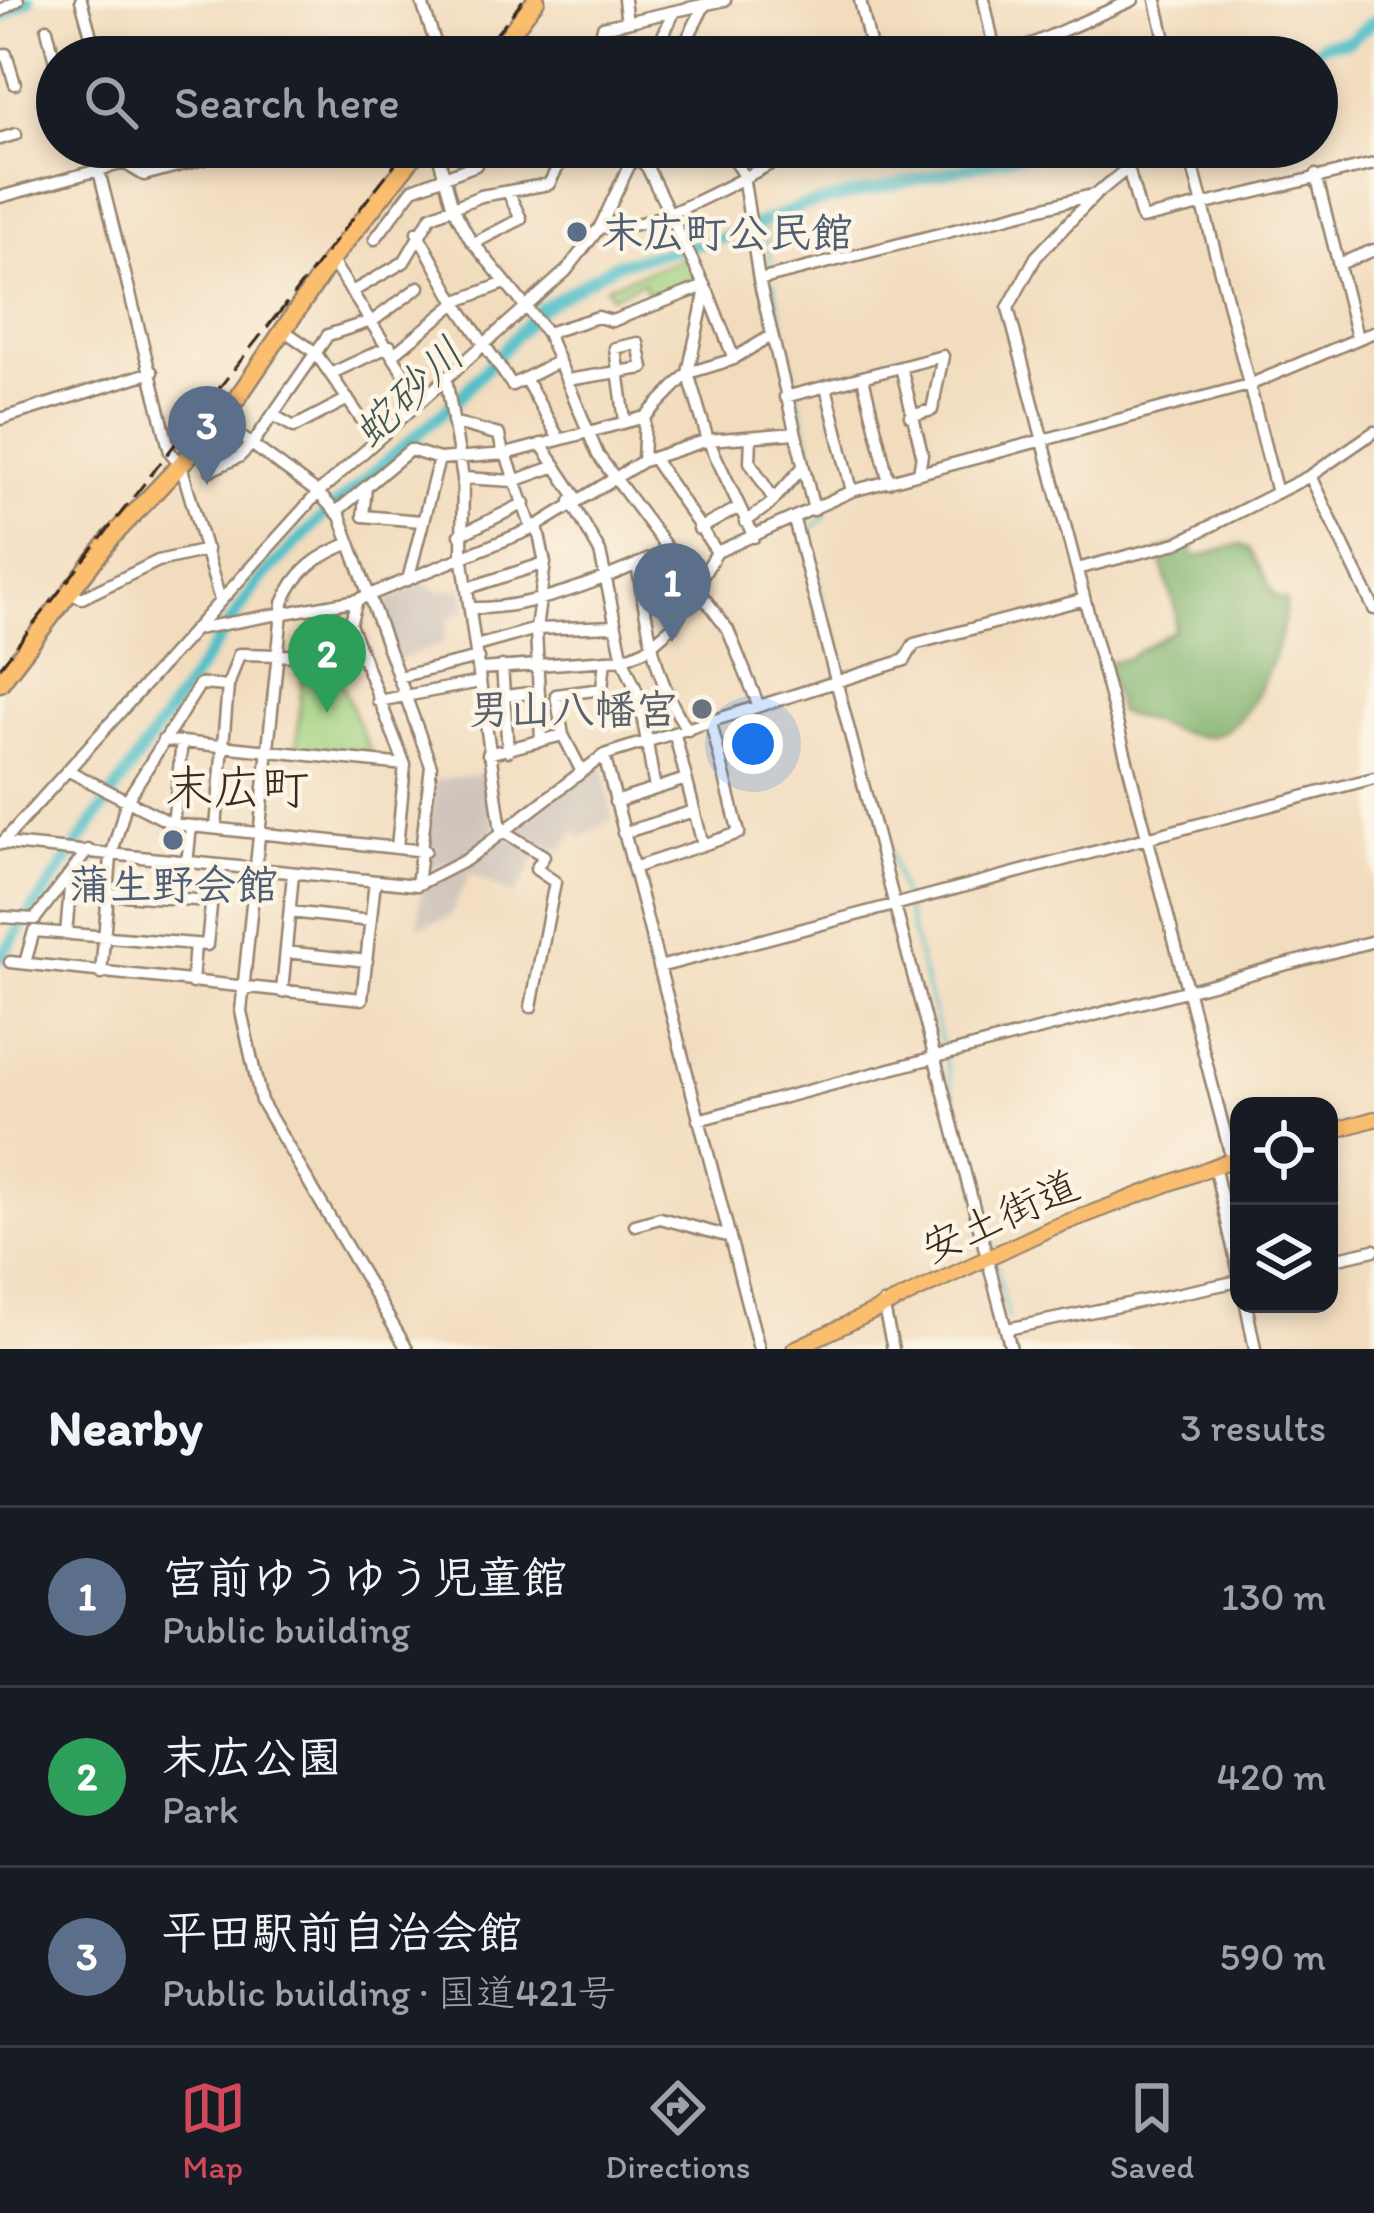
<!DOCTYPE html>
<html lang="en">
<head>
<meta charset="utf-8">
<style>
	body { margin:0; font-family:Itim,"Klee One",sans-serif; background:#20242c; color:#f1f3f6 }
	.controls { position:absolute; right:36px; bottom:36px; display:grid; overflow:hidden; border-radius:24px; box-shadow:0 6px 18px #0003 }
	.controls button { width:108px; height:108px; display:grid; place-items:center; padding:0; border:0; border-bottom:3px solid #363941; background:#171b24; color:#f1f3f6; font:60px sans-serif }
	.you { position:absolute; left:753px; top:744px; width:42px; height:42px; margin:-30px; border:9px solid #fff; border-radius:50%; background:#1a73e8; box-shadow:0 0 0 18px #1a73e833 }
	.badge { display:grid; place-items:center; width:78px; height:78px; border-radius:50%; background:#d1495b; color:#fff; font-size:39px; font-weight:700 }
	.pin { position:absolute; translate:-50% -99px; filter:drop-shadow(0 3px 6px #0008) }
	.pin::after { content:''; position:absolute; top:63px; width:42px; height:36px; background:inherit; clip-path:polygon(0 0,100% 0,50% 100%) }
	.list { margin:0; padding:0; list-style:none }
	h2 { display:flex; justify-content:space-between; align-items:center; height:156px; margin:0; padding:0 48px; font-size:51px }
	h2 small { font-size:39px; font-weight:400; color:#9ea1a6 }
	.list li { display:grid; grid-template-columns:78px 1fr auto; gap:36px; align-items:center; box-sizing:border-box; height:180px; padding:0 48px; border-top:3px solid #363941 }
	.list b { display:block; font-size:45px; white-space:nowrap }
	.list p { margin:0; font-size:39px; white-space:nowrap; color:#9ea1a6 }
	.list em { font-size:39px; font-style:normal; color:#9ea1a6 }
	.icon { flex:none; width:66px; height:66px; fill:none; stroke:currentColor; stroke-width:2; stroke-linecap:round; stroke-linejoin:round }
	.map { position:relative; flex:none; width:1374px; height:1349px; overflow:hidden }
	.search { position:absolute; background:#171b24; box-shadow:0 6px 18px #0003; left:36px; right:36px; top:36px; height:132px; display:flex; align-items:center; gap:30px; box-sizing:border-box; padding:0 42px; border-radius:66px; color:#9ea1a6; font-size:45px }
	.sheet { height:696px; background:#171b24 }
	nav { display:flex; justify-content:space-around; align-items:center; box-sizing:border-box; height:168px; border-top:3px solid #363941; background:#171b24; font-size:33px; color:#9ea1a6 }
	nav a { display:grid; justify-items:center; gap:6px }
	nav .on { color:#d1495b }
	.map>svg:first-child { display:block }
	.industrial { fill:#cdc2b9 }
	.green { fill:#a0d180; stroke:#6e7e4f; stroke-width:3 }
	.forest { fill:#80b36e; stroke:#5e6e46; stroke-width:3 }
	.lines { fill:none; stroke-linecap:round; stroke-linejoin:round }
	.stream { stroke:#51bfc7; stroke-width:3 }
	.river { stroke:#51bfc7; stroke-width:12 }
	.minor-casing { stroke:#96836e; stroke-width:15 }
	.major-casing { stroke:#96836e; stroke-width:18 }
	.highway-casing { stroke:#96836e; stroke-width:21 }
	.minor { stroke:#fff; stroke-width:10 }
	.major { stroke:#fbbd6e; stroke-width:14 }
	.highway { stroke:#fbbd6e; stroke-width:16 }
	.rail { stroke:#3b2a1e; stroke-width:3; stroke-dasharray:18 9; stroke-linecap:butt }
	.service-dot { fill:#5c6f8a; stroke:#fcf5e5; stroke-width:4.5 }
	.worship-dot { fill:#6b7280; stroke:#fcf5e5; stroke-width:4.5 }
	.labels { text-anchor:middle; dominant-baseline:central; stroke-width:9; stroke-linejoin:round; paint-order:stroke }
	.service-label { font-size:42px; font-weight:bold; fill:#4e5e75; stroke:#fcf5e5; text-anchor:start }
	.worship-label { font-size:42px; font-weight:bold; fill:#5b616d; stroke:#fcf5e5; text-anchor:end }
	.street-label { font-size:42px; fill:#3b2a1e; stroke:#fcf5e5 }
	.water-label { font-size:45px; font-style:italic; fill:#425751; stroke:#fcf5e5 }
	.quarter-label { font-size:48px; fill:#3b2a1e; stroke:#fcf5e5 }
</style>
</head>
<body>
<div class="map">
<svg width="1374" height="1349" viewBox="0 0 1374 1349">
	<rect width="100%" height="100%" fill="#fcf5e5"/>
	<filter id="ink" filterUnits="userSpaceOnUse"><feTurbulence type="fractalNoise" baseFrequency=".00833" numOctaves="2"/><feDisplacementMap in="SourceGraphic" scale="24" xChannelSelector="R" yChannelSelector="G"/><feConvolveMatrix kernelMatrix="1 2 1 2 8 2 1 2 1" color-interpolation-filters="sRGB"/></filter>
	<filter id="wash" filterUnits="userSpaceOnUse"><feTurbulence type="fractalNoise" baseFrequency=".004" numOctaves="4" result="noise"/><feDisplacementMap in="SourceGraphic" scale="48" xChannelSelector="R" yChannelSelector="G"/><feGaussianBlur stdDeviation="2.7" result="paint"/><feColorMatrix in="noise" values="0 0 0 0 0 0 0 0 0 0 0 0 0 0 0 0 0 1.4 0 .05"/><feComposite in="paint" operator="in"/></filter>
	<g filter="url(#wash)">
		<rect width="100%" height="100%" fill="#f2dcbe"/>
		<path class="industrial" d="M424,583l15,8 24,-3 3,22 -16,7 -8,27 -47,17 -18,-55z
			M602,760l11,58 -30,19 -9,-5 -11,17 -22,1 -27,45 -44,-22 -20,44 -32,10 4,-45z
			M488,773l7,56 -4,8 -24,20 -42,12 10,-89z"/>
		<path class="green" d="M687,257l14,27 -51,16 -7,-18 -32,14 -5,-10z
			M302,678l38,2 32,76 -75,-9z"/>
		<path class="forest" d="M1190,540l5,18 45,-14 10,5 25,48 11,4c-1,36 -33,129 -75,135 -27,3 -63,-18 -92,-23l-13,-50 22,-5 46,-28 2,-18 -18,-61z"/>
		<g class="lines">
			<path class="stream" d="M978,0l10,44
				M763,220l9,51
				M774,282l23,106
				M799,397l22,102
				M823,509l2,9 -12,9 -6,17 37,129
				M846,682l57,217
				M906,908l37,142
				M945,1059l48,189
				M996,1263l12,55"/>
			<path class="river" d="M0,18l29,-18
				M1310,57l13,-13 26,-3 25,-20
				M0,958l259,-377 62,-63 136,-118 83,-91 76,-45 110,-27 77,-31 252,-59"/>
		</g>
	</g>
	<g filter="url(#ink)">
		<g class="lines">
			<g class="minor-casing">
				<path id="minor" d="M81,0l16,57
					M421,0l19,57
					M624,0l3,22
					M860,0l13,57
					M984,0l12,57
					M1156,0l13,57
					M0,11l18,-11
					M47,29l10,41
					M0,56l6,-2 9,30
					M595,57l8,-30 122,-27
					M653,57l21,-45
					M678,57l26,-51
					M1002,57l131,-57
					M0,139l16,-5
					M120,147l4,16 20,12 104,-28
					M436,147l17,61 17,31 77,94 51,122 130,175 30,74
					M726,147l17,28 16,105 55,230
					M1188,147l89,346
					M99,171l71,281 11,13 39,135
					M1316,175l41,162
					M1096,194l-60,63 -28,51 224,852
					M0,197l124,-34
					M600,227c53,8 154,-57 204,-80
					M417,232l39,71 56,82 47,-24
					M375,239l38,-50 63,-24
					M476,242l45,-23 -13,-27
					M331,260l90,140
					M1339,264l35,-14
					M759,280l337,-86 32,-26 14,51 232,-55
					M355,290l49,-28 27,-46 50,-20 68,-12 19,-37
					M708,292l26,67
					M455,302l50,-19
					M282,329l33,23 60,87
					M547,333l51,-16 14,4 93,-35
					M395,353l61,-50
					M901,367l21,87 -3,19
					M330,374l60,-28
					M446,378l17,100 -1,76 39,276 43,26 -8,13 19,13 -24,125
					M863,378l26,104
					M567,380l76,-12 -5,-25 -23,5 10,73
					M527,382l31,55
					M826,387l26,104
					M785,397l158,-41 -11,54 -22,6
					M273,415l21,12 54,-28
					M0,419l152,-47
					M221,422l97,71 22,23 91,250 -14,119
					M453,422l46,13 4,19
					M751,437l-1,25 24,38
					M541,444l35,53
					M506,454l26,75
					M653,458l64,94
					M643,461l2,-44
					M211,470l28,-13 14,-14 75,-108 46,-15 45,-33
					M1310,476l64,133
					M463,478l51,3 42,-15
					M366,487l-3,29 58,5
					M571,501l29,51 23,107 16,38 16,92
					M336,512l74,-62 29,9 67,-5 139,-37 43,-44 18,-84 -59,-122 -13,-12
					M794,520l217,829
					M745,522l24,-17 33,-37
					M537,525l8,38 -9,66 5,112
					M699,529l39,-21
					M460,535l65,-32
					M754,537l-46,-97 -20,-67 43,-13 40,-24
					M350,543c-32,13 -54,27 -67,60l-42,408 20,90 146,248
					M637,564c10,57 17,119 51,166
					M1077,569l100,-26 133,-67 64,-44
					M408,580l31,-121
					M468,588l77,-25
					M68,593l14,5 76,-37 49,-11
					M357,600l-7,24 55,141 -8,82
					M471,608c63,2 140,-32 197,-57
					M196,629l161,-29 175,-71 111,-68 65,-21 87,-7
					M476,646l60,-17 78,-3
					M502,666l6,85
					M479,669l144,-10 23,-10 27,-23 44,-74 135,-61 397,-106 125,-53
					M335,670l14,-43
					M398,677l80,-19
					M505,696l32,-4
					M378,701l102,-19
					M675,735l28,110
					M163,740l242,25
					M488,754l75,-19
					M604,755l155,594
					M581,770l-18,-35 -7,-40 46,-6 3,-29
					M69,771l104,53 252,27
					M615,802l71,-23
					M173,824l9,-82
					M216,828l12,-142 11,-32 121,3
					M623,833l71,-22
					M1,843l416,42 49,-25 138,-105 301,-95 9,-16 167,-44
					M1,844l317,-351 248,-222 34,-44 38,-80
					M187,864l4,-38
					M633,868l106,-35 -28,-110
					M108,894l103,7
					M290,912l81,9
					M0,917l35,2 53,-69
					M66,934l5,-57
					M286,952l81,9
					M10,962l352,37 13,-118
					M25,963l9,-32 173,14 8,-78
					M659,967l715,-189
					M101,974l10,-117 16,-57 73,-116 28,2
					M192,983l3,-39
					M282,992l11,-118
					M698,1120l676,-179
					M1214,1165l25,109
					M635,1225l25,-7 70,19
					M1329,1260l45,-10
					M883,1304l10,45
					M1246,1304l9,45
					M1007,1329l232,-48"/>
			</g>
			<g class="major-casing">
				<path id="major" d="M1329,1132l45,-13
					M794,1349l255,-120 190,-72"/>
			</g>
			<g class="highway-casing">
				<path id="highway" d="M492,57l44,-57
					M0,683l111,-145 110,-116 110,-162 90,-113"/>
			</g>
			<use href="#minor" class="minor"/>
			<use href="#major" class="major"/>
			<use href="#highway" class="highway"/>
			<path class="rail" d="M478,57l45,-57
				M276,317l132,-170
				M0,667l286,-364"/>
		</g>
	</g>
	<g class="service-dot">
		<circle cx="577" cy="232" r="12"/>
		<circle cx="173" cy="840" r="12"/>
	</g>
	<circle class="worship-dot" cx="702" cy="709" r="12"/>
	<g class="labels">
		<g class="service-label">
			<text x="601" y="232">末広町公民館</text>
			<text x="173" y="884" text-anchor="middle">蒲生野会館</text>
		</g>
		<g class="worship-label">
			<text x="678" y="709">男山八幡宮</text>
		</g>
		<g class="street-label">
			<text transform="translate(1000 1216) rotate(-24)">安土街道</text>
		</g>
		<g class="water-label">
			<text transform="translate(408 392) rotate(-44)">蛇砂川</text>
		</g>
		<g class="quarter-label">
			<text x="237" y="787">末広町</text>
		</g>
	</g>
</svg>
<div class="controls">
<button><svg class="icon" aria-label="locate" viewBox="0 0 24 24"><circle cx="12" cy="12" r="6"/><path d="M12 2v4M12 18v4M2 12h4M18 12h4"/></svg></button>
<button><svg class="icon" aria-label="layers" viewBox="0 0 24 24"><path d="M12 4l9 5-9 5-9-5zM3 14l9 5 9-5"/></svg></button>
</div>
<div class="you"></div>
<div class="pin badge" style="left:672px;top:642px;background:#5c6f8a">1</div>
<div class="pin badge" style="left:327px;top:713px;background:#2e9e5b">2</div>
<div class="pin badge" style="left:207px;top:485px;background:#5c6f8a">3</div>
<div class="search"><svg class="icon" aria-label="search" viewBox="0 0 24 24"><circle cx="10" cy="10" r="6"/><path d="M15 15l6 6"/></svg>Search here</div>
</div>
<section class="sheet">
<h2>Nearby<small>3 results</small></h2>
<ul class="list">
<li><span class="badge" style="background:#5c6f8a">1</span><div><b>宮前ゆうゆう児童館</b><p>Public building</p></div><em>130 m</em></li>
<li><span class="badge" style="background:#2e9e5b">2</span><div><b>末広公園</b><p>Park</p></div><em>420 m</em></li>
<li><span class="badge" style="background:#5c6f8a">3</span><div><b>平田駅前自治会館</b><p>Public building · 国道421号</p></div><em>590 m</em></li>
</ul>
</section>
<nav>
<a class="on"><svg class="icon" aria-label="map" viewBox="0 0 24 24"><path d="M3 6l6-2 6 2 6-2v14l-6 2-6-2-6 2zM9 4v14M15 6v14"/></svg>Map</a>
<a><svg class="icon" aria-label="directions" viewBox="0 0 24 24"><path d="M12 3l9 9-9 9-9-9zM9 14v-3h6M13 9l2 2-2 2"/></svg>Directions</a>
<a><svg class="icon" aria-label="saved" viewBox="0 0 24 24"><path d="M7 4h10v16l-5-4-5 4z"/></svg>Saved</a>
</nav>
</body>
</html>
